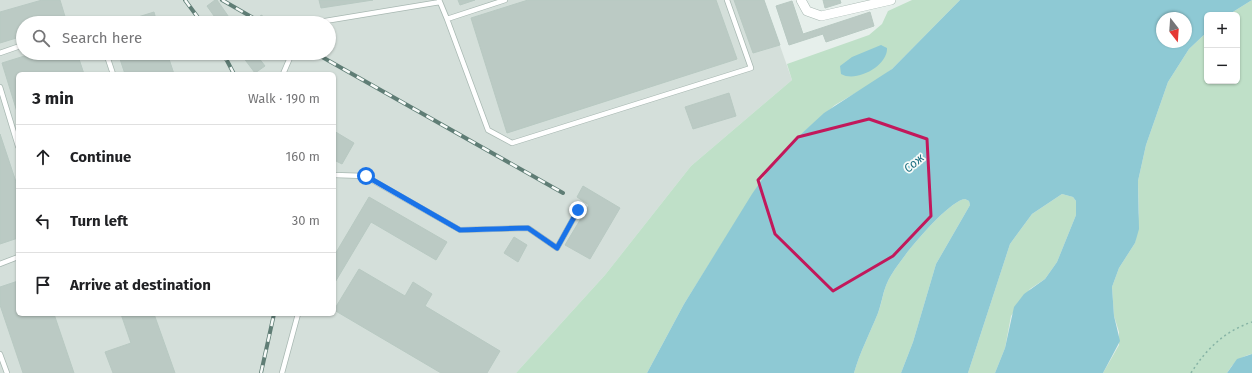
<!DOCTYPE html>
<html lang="en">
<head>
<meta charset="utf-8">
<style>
	body { margin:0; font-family:"Fira Sans",sans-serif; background:#f2f2f2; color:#202124 }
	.controls { position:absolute; right:12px; top:12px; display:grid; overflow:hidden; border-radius:6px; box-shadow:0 1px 3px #0004 }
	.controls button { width:36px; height:36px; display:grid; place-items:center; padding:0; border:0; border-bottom:1px solid #e0e0e0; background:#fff; color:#202124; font:20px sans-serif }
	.compass { position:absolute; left:1156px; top:12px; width:36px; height:36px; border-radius:50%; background:#fff; box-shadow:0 1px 3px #0004; rotate:163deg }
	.stop { position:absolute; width:12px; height:12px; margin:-9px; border:3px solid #1a73e8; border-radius:50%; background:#fff }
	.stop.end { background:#1a73e8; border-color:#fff; box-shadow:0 1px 4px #0008 }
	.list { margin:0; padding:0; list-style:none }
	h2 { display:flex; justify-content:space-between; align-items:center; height:52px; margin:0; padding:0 16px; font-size:17px }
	h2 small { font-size:13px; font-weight:400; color:#757577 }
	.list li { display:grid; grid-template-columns:26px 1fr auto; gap:12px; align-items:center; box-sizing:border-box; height:64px; padding:0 16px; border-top:1px solid #e0e0e0 }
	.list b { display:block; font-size:15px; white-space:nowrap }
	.list em { font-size:13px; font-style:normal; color:#757577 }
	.icon { flex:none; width:22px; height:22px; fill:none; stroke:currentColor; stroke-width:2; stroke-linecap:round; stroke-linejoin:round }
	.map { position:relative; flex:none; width:1252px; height:373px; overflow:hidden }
	.search { position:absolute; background:#fff; box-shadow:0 1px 3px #0004; left:16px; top:16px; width:320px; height:44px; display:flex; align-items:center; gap:10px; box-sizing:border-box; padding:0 14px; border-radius:22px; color:#757577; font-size:15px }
	.panel { position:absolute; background:#fff; box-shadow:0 1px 3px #0004; left:16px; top:72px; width:320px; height:244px; border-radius:6px }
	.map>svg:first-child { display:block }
	.built { fill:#d4dfda; fill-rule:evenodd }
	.green { fill:#bfe0c8 }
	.water { fill:#8ec9d4; fill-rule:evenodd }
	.building { fill:#bbcac4; stroke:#b8c9c2 }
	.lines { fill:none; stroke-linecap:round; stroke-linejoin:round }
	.lane-casing { stroke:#a8b8b2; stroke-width:6 }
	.street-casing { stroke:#a8b8b2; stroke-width:10 }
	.path { stroke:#86b3a5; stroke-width:1.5; stroke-dasharray:2 3; stroke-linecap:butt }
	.lane { stroke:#fff; stroke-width:4.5 }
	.street { stroke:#fff; stroke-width:9 }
	.rail-casing { stroke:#5f7d75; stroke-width:4 }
	.rail { stroke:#f7fbf9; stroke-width:2.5; stroke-dasharray:8; stroke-linecap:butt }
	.route { stroke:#1a73e8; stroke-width:5 }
	.marked { fill:none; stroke:#c2185b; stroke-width:3; stroke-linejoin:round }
	.labels { text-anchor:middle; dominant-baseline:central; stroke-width:3.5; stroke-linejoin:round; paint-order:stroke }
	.water-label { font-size:12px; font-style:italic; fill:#1c6f80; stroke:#f7fbf9 }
</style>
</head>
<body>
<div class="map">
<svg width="1252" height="373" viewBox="0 0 1252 373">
	<rect width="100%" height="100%" fill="#e6efeb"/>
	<path class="built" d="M0,0h764l28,80 -101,86 -86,109 -89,98h-516zM23,23h306v30h-306zM18,74h316v240h-316z"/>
	<path class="green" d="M912,0h48l-68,69 -16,12 -41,24 -35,30 -37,43 -79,126 -37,69h-131l89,-98 86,-109 101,-86 -5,-16 82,-29 13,-11 6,-13z
		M1252,0v354c-11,2 -19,9 -25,19h-124l16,-28v-13l-5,-16 -2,-29 7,-19 16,-25 4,-30 -1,-32 8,-36 22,-63 21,-33 18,-17v49h30v-66h-9z
		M1062,194l11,3 3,4v14l-19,47 -12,17 -15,10 -19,27 -6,32 -10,25h-27l42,-129 22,-30z
		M965,199l4,2 1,4 -34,59 -23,78 -12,31h-47c6,-21 16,-40 24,-60 4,-10 5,-22 10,-32 8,-18 59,-80 77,-82z"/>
	<path class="water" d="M960,0h292l-24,15h-21v17l-18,17 -21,33 -22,63 -8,36 1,48 -4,14 -16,25 -7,19 2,29 6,25 -17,32h-108l10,-25 9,-41 10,-13 21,-15 12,-17 19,-47v-14l-3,-4 -11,-3 -30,20 -22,30 -42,129h-67l12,-31 23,-78 34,-59 -1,-4 -4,-2c-18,2 -69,64 -77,82 -5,10 -6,21 -10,32 -8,20 -18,39 -24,60h-207l37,-69 68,-110 22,-32 26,-27 24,-22 68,-44zM1162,18h24v24h-24z
		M881,45l6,3c1,18 -31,35 -46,26l-1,-8 12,-9z
		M1252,354v19h-25l10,-14z"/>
	<path class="building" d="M42,0h18l7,23h-44v13l-23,7v-31z
		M215,0h2l16,23h-14l-12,-17z
		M319,0h54l-52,8z
		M458,0h17l-15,5z
		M528,0h188l21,59 -230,74 -36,-115z
		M734,0h30l16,45 -27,8z
		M823,0h17l1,3 -16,5z
		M792,1l11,33 67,-22 4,14 -48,16 -3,-8 -34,11 -13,-39z
		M154,12l3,11h-38z
		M261,15l13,8h-17z
		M34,53h43l7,21h-66v41l-16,-52z
		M118,53h49l7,21h-49z
		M240,53h15l10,13 -10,7z
		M729,93l7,23 -43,13 -8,-22z
		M334,131l20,12 -12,21 -8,-4z
		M0,134l18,54v50l-18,6z
		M583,186l37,22 -30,51 -25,-14 24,-40 -12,-8z
		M369,197l78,45 -11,18 -65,-38 -37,62v-28z
		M514,237l13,8 -9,17 -14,-9z
		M359,269l46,27 8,-14 19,12 -7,12 75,45 -13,22h-46l-107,-63z
		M18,281v33h36l20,59h-51l-23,-68v-18z
		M121,314h33l21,59h-62l-8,-21 26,-9z"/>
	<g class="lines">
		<g class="lane-casing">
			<path id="lane" d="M505,0l-58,19 41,111 24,13 239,-75 -24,-68
				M440,2l7,17
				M86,23l8,-3 1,3
				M313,23l127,-21 -1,-2
				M0,53l23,-8
				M106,53l7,21
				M283,74l9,-21
				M0,87l18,59
				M334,175l31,1 95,54 68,-2 29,20 21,-38
				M0,264l18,-7
				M0,354l7,19
				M282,373l16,-59"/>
		</g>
		<g class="street-casing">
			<path id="street" d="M801,0l6,11 14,5 70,-16"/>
		</g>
		<path class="path" d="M1191,373c15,-24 34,-42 61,-51"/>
		<use href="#lane" class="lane"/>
		<use href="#street" class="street"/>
		<g class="rail-casing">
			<path id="rail" d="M185,0l17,23
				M222,0l40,23
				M223,53l11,21
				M315,53l248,140
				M261,373l13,-59"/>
		</g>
		<use href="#rail" class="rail"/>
	</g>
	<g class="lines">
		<path class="route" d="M366,176l94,54 68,-2 29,20 21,-38"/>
	</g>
	<path class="marked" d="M869,119l58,20 4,77 -38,40 -60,35 -58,-57 -17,-54 40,-43z"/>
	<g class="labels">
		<g class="water-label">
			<text transform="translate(914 163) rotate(-41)">Сож</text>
		</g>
	</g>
</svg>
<div class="controls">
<button>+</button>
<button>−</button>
</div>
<svg class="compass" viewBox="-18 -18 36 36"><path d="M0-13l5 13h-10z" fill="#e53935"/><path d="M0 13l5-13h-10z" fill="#757577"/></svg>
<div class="stop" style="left:366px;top:176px"></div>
<div class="stop end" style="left:578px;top:210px"></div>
<div class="search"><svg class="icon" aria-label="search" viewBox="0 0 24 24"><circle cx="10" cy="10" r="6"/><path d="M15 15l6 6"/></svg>Search here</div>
<section class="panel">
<h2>3 min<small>Walk · 190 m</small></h2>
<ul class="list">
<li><svg class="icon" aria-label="ahead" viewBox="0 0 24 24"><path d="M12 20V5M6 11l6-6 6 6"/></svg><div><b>Continue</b></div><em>160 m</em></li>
<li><svg class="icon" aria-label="left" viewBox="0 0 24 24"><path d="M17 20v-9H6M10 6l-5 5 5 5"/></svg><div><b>Turn left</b></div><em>30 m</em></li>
<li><svg class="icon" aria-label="arrive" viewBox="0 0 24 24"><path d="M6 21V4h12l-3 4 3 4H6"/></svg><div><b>Arrive at destination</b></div></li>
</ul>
</section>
</div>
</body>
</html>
